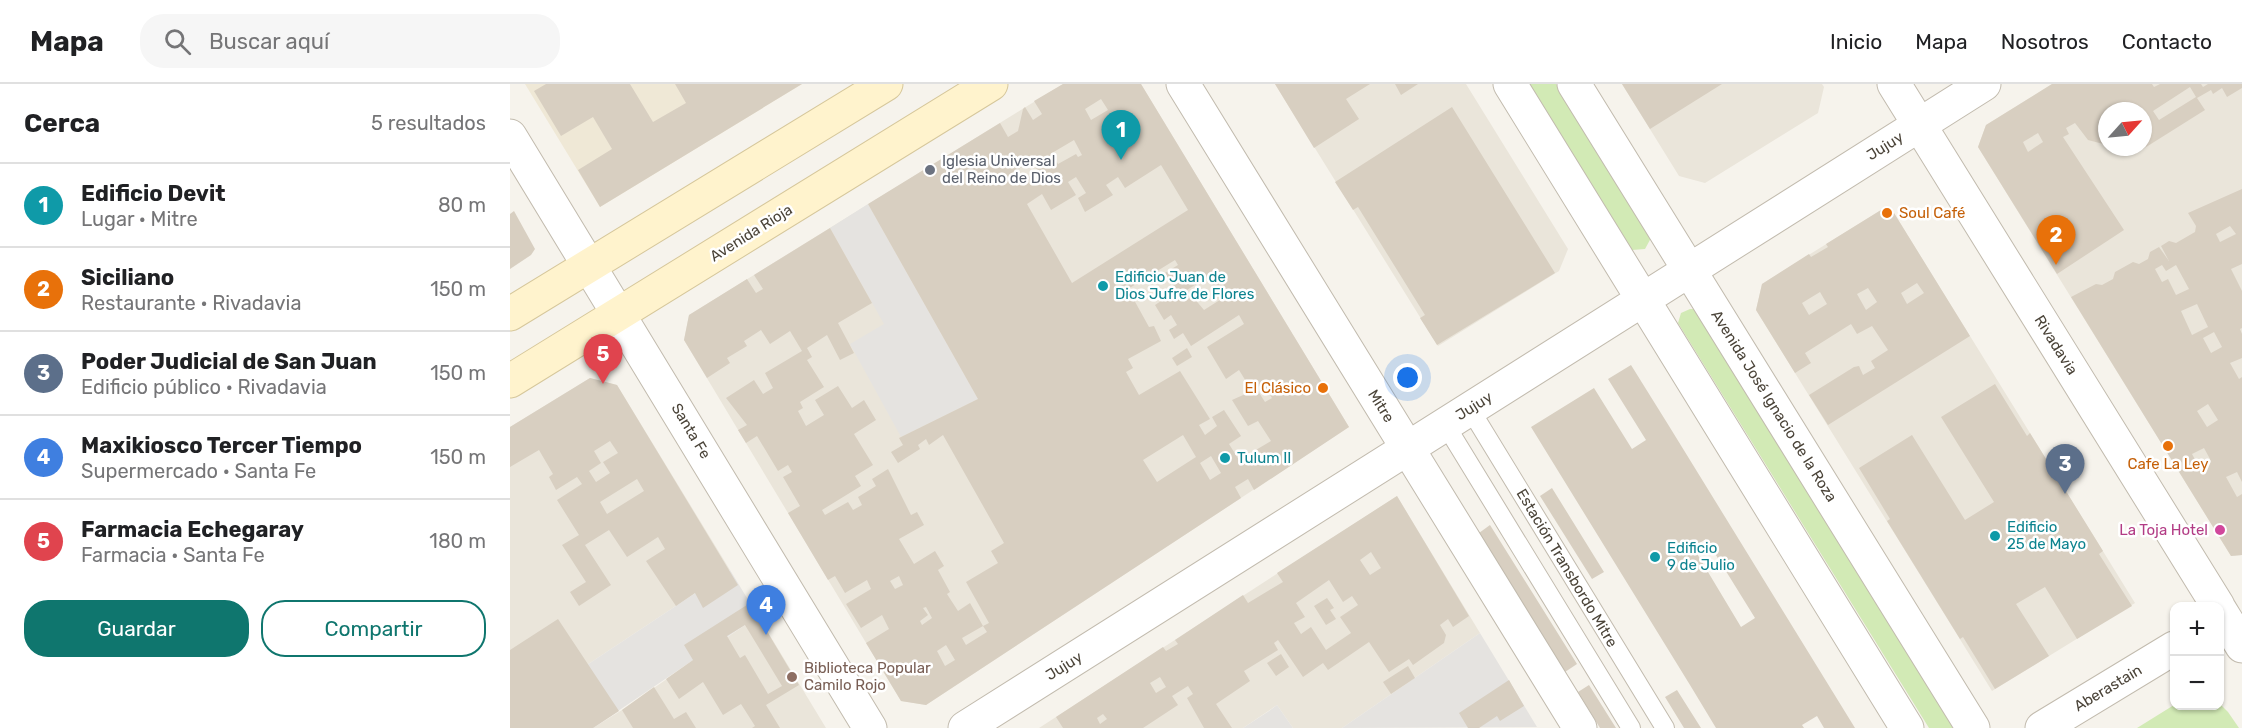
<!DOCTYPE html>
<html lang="es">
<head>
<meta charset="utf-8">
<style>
	body { margin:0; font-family:Rubik,sans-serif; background:#f6f6f6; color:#202124 }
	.controls { position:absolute; right:18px; bottom:18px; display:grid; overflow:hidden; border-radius:12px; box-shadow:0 2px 4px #0004 }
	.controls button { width:54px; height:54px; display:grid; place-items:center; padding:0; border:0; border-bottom:2px solid #e0e0e0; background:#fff; color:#202124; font:30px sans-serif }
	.compass { position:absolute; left:1588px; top:18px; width:54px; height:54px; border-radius:50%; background:#fff; box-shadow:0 2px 4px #0004; rotate:63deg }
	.you { position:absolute; left:898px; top:294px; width:21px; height:21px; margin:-15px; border:4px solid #fff; border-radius:50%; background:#1a73e8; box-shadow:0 0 0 9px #1a73e833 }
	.badge { display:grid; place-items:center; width:39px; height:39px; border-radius:50%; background:#0f766e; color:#fff; font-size:20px; font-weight:700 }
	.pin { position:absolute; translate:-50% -50px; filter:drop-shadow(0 2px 3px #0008) }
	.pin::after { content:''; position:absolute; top:32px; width:21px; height:18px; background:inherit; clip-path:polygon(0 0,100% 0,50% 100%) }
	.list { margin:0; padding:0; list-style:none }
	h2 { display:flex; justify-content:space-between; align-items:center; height:78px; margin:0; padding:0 24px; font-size:26px }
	h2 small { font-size:20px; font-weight:400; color:#757577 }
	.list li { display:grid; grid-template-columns:39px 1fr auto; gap:18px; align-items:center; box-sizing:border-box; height:84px; padding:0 24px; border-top:2px solid #e0e0e0 }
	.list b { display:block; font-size:22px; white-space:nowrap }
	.list p { margin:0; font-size:20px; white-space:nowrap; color:#757577 }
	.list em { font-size:20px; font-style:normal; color:#757577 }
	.actions { display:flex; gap:12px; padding:18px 24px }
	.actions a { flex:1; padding:14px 0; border:2px solid #0f766e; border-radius:24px; text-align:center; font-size:21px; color:#0f766e }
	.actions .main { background:#0f766e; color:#fff }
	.icon { flex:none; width:33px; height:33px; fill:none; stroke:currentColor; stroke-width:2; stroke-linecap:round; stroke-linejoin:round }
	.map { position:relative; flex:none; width:1732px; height:644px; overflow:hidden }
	header { display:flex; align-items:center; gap:36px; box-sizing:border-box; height:84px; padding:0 30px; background:#fff; border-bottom:2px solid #e0e0e0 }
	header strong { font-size:28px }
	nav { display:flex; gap:33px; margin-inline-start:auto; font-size:21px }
	.search { width:420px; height:54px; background:#f6f6f6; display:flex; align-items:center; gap:15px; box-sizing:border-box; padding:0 21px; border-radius:24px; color:#757577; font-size:22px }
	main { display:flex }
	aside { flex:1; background:#fff }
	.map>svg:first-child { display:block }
	.residential { fill:#eae5da; fill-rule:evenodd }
	.education { fill:#efe8d6 }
	.green { fill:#d2eab5 }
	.parking { fill:#e5e3e0 }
	.building { fill:#d8cfc1; fill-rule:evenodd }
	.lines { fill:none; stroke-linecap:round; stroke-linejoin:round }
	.service-casing { stroke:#c2bbae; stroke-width:20 }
	.minor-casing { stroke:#c2bbae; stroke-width:35 }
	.secondary-casing { stroke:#d6c79b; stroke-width:35 }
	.service { stroke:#fff; stroke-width:18 }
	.minor { stroke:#fff; stroke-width:33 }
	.secondary { stroke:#fff3cd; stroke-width:33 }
	.worship-dot { fill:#6b7280; stroke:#fff; stroke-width:2 }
	.food-dot { fill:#e8710a; stroke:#fff; stroke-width:2 }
	.culture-dot { fill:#0f9aa8; stroke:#fff; stroke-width:2 }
	.hotel-dot { fill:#d1479c; stroke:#fff; stroke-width:2 }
	.education-dot { fill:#8d6e63; stroke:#fff; stroke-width:2 }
	.labels { text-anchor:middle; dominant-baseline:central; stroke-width:5; stroke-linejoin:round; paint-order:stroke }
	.street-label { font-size:15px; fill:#4b4439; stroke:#fff }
	.worship-label { font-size:15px; fill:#5b616d; stroke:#fff; text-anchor:start }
	.food-label { font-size:15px; fill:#c56008; stroke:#fff; text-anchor:start }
	.culture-label { font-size:15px; fill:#0d838f; stroke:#fff; text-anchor:start }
	.hotel-label { font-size:15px; fill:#b23c85; stroke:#fff; text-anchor:end }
	.education-label { font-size:15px; fill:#785e54; stroke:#fff; text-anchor:start }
</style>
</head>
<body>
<header>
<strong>Mapa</strong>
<div class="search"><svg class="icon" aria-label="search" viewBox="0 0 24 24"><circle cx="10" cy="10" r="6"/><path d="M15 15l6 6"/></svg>Buscar aquí</div>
<nav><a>Inicio</a><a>Mapa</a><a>Nosotros</a><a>Contacto</a></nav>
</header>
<main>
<aside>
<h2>Cerca<small>5 resultados</small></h2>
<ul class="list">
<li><span class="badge" style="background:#0f9aa8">1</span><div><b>Edificio Devit</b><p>Lugar · Mitre</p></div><em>80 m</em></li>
<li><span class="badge" style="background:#e8710a">2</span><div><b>Siciliano</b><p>Restaurante · Rivadavia</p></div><em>150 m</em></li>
<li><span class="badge" style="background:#5c6f8a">3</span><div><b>Poder Judicial de San Juan</b><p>Edificio público · Rivadavia</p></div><em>150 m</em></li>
<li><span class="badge" style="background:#3f7fe0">4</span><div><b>Maxikiosco Tercer Tiempo</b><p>Supermercado · Santa Fe</p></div><em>150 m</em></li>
<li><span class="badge" style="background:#e0444e">5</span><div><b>Farmacia Echegaray</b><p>Farmacia · Santa Fe</p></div><em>180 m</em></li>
</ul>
<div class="actions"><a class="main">Guardar</a><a>Compartir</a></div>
</aside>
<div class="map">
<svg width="1732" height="644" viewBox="0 0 1732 644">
	<rect width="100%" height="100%" fill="#f6f3ec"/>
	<path class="residential" d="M553,0h78l208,343 -423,278 -25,-4 -217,-361 5,-25z
		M765,0h191l102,165 -9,22 -121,75z
		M1112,0h200l2,3 -6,26 -113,70 -26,-7z
		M1542,0h190v471l-11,1 -253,-409 8,-22zM1597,27h36v36h-36z
		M1371,126l13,3 241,390 -143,88 -236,-381 6,-26z
		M80,294l27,7 113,185 -220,146v-289z
		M887,412l83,137 -138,95h-49l-16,-23 -34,23h-204z
		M248,532l68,112h-233l29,-18z"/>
	<path class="education" d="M15,0h277l-202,123z"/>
	<path class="green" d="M1019,0h27l95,154 -6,11 -13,1z
		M1180,225h4l259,415 -1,4h-23l-251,-405 3,-10z
		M1710,620l8,8 11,16h-102l37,-23z"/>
	<path class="parking" d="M358,120l110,195 -77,38 -51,-93 34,-20 -54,-96z
		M220,486l28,46 -165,112h-83v-12z
		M970,549l57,94 -195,1z
		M767,621l16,23h-50l26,-17z"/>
	<path class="building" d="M36,0h84l23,38 33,-19 -11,-19h127l-202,123 -22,-37 34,-21 -19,-32 -32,19 -27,-45z
		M553,0h78l208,343 -95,63 -6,-11 -13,8 6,11 -315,207 -25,-4 -35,-58 23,-14 -7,-14 -21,13 -15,-24 25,-15 -4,-9 -22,13 -10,-17 -7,4 -40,-67 12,-7 -17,-29 9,-5 -4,-7 -10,6 -21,-35 -11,7 -8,-13 9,-5 -21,-27 28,-18 9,14 10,-6 -8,-15 37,-22 -12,-20 -20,13 -9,-14 -17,11 3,5 -20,12 3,5 -23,15 -23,-38 5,-25 58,-36 9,14 7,-4 -9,-14 76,-47 42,75 -34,20 16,30 -14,7 -13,-25 -20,13 5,9 -5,3 17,27 -24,15 3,6 -5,3 8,15 18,-11 -9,-15 23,-14 14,22 12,-8 12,20 -22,14 19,31 -18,11 6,10 -39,24 3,5 23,-13 5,8 9,-5 -4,-8 18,-11 -4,-7 16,-10 23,46 6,-3 7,13 -25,14 15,25 21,-13 9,15 -6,4 12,22 -3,2 11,17 12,-8 13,23 -21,12 4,7 21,-13 -4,-6 6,-3 -23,-41 32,-19 -7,-12 13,-8 -61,-108 -14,10 -3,-6 -8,6 2,4 -22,14 -7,-11 12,-7 -4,-7 79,-39 -110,-195 132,-81 8,14 10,-6 5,-22 2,-2 8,13 9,-6 -8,-13zM591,15l7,11 -17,10 -6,-11zM564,56l8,15 -4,2 -2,-3 -18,10 -6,-11zM522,77l6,10 -22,14 -6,-11zM651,81l27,45 -116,73 -45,-79 15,-10 9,16 25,-15 -8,-13 8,-5 10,16 -8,5 7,14 28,-17 -7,-10 12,-8 7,11zM665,176l3,5 -13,8 11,18 -21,14 9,15 7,-5 6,10 -8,5 5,9 9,-6 8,13 48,-31 5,9 -37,23 19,32 13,-9 13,21 -20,9 16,26 10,-5 13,20 -32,19 -10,-16 12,-8 -17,-26 -12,7 5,9 -12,9 -6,-10 11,-6 -30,-48 -41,24 -13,-23 7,-4 -5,-9 33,-18 -7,-15 -5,1 -21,-38zM696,194l17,20 -19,12 -17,-20zM753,300l9,14 -7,4 -9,-14zM673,351l13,22 -39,25 -14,-22zM701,372l10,17 -11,7 -10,-17zM389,492l4,9 -8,4 -5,-8zM416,523l6,11 -10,7 -2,-4 8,-6 -5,-7zM436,561l9,15 -10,6 -8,-15z
		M765,0h95l-24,15 13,20 -45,29z
		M885,0h23l-17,11z
		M1112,0h100l-72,45z
		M1542,0h100l2,3 6,-3h41l2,3 5,-3h34v4l-15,9 -5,-9 -9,6 -2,-4 -14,8 8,12 -70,44 -4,-7h12v-36h-36v8l-3,2 3,4v20l-19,-5 -13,-17 -9,5 3,6 -6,3 61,93 -67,44 -79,-127 8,-22zM1680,3l6,10 -37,23 -6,-9zM1528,49l5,9 -15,10 -5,-10z
		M942,23l103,166 -118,72 -17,-27 5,-3 -67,-108 -5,3 -18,-28z
		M1732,105v75l-11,5 11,22v37l-2,1 2,5v24l-12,5 9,16 3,-2v105l-5,-10 -11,5 11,20 5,-3v61l-11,1 -160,-259 25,-13 6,1 11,-6 2,-7 18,-10 6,2 9,-5 2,-7 9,-5 10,14 -8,-15 8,-5 7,2 19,-11 1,-6 -8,-13zM1720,142l6,8 -16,8 -4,-8zM1652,181l4,6 10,-6 13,24 -13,6 -8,-16 -6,3 -7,-13zM1687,220l11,23 -16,8 -11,-24zM1704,248l8,15 -11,6 -8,-15zM1698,320l10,16 -11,7 -10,-16zM1694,364l6,11 -12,6 -6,-11z
		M1371,126l13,3 76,123 -142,89 -19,-30 45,-28 5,-1 4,9 12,-7 -4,-7 17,-11 -16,-24 -15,8 -6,-10 -46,29 6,10 -16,10 -39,-63 6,-26 47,-30 2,3 17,-10 -2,-3zM1407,199l7,10 -17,11 -6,-11zM1358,204l9,14 -11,8 -9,-16zM1310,208l7,12 -18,11 -7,-12z
		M4,127l21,38 -4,6 -21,14v-55z
		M677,264l5,9 -15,9 -5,-8z
		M1121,281l38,61 186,302h-31l-7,-12 -15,9 2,3h-88l-26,-43 -159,-258 63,-39 38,61 14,-9 -38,-61zM1196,455l49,79 -14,9 -48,-80z
		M80,294l27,7 121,200 -35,23 -8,-15 -19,13 -30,-45 19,-12 -7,-12 -31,20 -18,-27 -24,15 26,40 -32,21 -9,-14 16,-10 -24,-37 17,-10 -22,-35 25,-16 -5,-7 -21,13 -7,-13 4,-3 -14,-24 -29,17v-40zM100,357l8,12 -15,9 7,11 -14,9 -7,-11 12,-8 -7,-12zM127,395l7,12 -37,23 -7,-12z
		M1485,300l32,52 3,-3 73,118 -4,3 33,52 -55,33 -32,-52 -29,17 33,52 -54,33 -32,-52 -3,2 -73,-118 3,-2 -31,-51 53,-33 53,85 29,-18 -53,-85z
		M1042,404l52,84 -12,7 -52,-83z
		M887,412l72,120 -16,11 -5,-8 -8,6 6,10 -2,8 -31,22 -4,-6 -20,13 -20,-30 -41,28 -5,-7 -20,14 -25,-37 -4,3 4,7 -34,21 6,10 -34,23 16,24h-28l-17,-30 6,-4 -5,-8 -16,10 6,9 -35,23h-80l-7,-11 107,-70 3,4 12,-7 -3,-4 68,-45 5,8 35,-21 -6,-9zM861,468l10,16 -11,7 -10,-15zM819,496l14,22 9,-6 6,9 -18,12 11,16 -25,17 -15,-23 -10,7 -7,-11 11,-6 -9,-14zM650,593l6,10 -10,6 -6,-10zM593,630l4,5 -7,5 -3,-6z
		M980,441l87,139 -12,8 -86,-139z
		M817,514l7,10 -4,2 6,9 -10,6 -12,-19z
		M240,519l49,82 -33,20 14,23h-28l3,-2 -14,-22 -18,11 -20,-33 -24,17 -13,-20 27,-19 -9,-15zM235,541l37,61 -14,8 -23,-39 -5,3 -13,-22z
		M48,535l61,92 -26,17h-83v-78z
		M771,570l8,13 -13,9 -9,-13z
		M898,582l7,12 -24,16 -8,-12z
		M999,596l15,26 -24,15 -3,-5 -18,12h-11l-9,-15z
		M1079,601l27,43h-16l-22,-36z
		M144,603l20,32 12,-7 10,16h-63l-11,-18z
		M1167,606l24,38h-17l-19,-31z"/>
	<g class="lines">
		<g class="service-casing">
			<path id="service" d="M960,325l195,319
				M935,340l186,304"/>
		</g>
		<g class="minor-casing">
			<path id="minor" d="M673,0l397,644
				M1000,0l397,644
				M1064,0l399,644
				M1384,0l324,522
				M0,52l360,592
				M1710,526l22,36
				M455,644l1019,-644
				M1532,644l132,-80"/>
		</g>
		<g class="secondary-casing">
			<path id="secondary" d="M0,230l376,-230
				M0,297l481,-297"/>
		</g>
		<use href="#service" class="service"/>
		<use href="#minor" class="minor"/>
		<use href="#secondary" class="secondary"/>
	</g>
	<circle class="worship-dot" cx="420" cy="86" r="6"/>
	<g class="food-dot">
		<circle cx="1377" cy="129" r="6"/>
		<circle cx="813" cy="304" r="6"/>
		<circle cx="1658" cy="362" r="6"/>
	</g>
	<g class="culture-dot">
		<circle cx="593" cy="202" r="6"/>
		<circle cx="715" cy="374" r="6"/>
		<circle cx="1485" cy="452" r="6"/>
		<circle cx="1145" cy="473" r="6"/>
	</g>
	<circle class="hotel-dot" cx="1710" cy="446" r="6"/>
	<circle class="education-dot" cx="282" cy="593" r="6"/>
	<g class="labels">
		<g class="street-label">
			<text transform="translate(1375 62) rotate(-32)">Jujuy</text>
			<text transform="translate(241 149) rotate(-32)">Avenida Rioja</text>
			<text transform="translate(1546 261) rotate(58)">Rivadavia</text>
			<text transform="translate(871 322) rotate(58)">Mitre</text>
			<text transform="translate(964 322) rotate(-32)">Jujuy</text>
			<text transform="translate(1264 322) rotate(58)">Avenida José Ignacio de la Roza</text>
			<text transform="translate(181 347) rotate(59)">Santa Fe</text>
			<text transform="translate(1057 484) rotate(59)">Estación Transbordo Mitre</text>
			<text transform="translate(554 582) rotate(-32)">Jujuy</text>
			<text transform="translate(1598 604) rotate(-31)">Aberastain</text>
		</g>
		<g class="worship-label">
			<text x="432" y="77">Iglesia Universal<tspan x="432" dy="17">del Reino de Dios</tspan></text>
		</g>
		<g class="food-label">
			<text x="1389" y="129">Soul Café</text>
			<text x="801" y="304" text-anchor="end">El Clásico</text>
			<text x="1658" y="380" text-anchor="middle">Cafe La Ley</text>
		</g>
		<g class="culture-label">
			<text x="605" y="193">Edificio Juan de<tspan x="605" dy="17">Dios Jufre de Flores</tspan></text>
			<text x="727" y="374">Tulum II</text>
			<text x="1497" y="443">Edificio<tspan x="1497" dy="17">25 de Mayo</tspan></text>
			<text x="1157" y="464">Edificio<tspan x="1157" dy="17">9 de Julio</tspan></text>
		</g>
		<g class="hotel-label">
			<text x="1698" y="446">La Toja Hotel</text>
		</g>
		<g class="education-label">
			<text x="294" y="584">Biblioteca Popular<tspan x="294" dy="17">Camilo Rojo</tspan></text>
		</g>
	</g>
</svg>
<div class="controls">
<button>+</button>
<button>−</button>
</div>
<svg class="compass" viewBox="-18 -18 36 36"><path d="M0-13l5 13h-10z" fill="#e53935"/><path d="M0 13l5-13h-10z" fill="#757577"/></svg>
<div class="you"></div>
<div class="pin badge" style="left:611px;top:76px;background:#0f9aa8">1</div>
<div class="pin badge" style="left:1546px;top:181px;background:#e8710a">2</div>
<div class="pin badge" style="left:1555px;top:410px;background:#5c6f8a">3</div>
<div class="pin badge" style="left:256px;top:551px;background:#3f7fe0">4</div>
<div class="pin badge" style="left:93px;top:300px;background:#e0444e">5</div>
</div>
</main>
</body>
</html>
